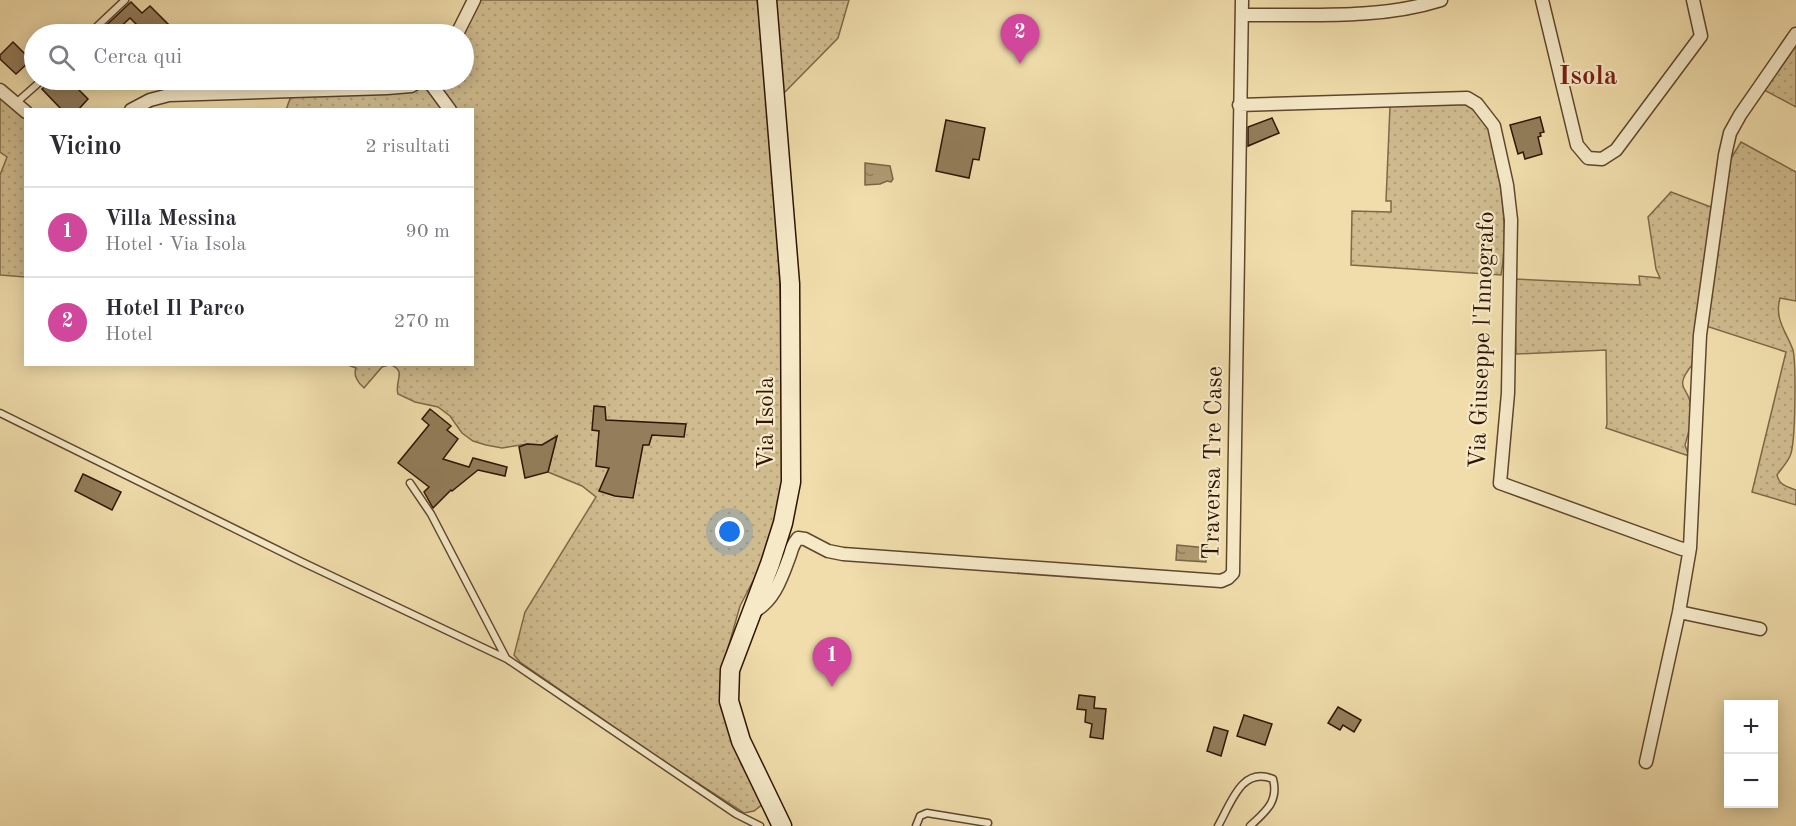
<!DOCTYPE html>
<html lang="it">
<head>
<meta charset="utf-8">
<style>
	body { margin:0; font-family:"Old Standard TT",serif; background:#f7f7f7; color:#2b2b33 }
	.controls { position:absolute; right:18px; bottom:18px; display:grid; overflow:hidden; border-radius:0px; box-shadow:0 3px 15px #0003 }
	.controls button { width:54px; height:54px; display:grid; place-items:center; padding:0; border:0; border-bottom:2px solid #e1e1e2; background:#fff; color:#2b2b33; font:30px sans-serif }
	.you { position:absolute; left:730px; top:532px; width:21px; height:21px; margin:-15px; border:4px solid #fff; border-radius:50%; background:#1a73e8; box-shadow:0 0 0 9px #1a73e833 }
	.badge { display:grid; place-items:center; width:39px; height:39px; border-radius:50%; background:#1a73e8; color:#fff; font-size:20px; font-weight:700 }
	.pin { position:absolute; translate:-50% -50px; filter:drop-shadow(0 2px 3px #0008) }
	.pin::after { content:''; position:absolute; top:32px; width:21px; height:18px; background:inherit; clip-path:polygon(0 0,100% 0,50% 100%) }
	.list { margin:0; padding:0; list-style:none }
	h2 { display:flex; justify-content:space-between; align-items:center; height:78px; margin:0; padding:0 24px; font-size:26px }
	h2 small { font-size:20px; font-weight:400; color:#7c7c81 }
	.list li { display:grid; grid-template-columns:39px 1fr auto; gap:18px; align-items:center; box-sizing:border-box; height:90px; padding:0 24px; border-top:2px solid #e1e1e2 }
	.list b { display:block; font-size:22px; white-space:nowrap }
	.list p { margin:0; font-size:20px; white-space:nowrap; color:#7c7c81 }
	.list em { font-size:20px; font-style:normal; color:#7c7c81 }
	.icon { flex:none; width:33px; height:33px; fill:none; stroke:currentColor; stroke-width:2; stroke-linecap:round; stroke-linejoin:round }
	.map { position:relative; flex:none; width:1796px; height:826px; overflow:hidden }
	.search { position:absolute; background:#fff; box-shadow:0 3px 15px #0003; left:24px; top:24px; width:450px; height:66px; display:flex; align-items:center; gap:15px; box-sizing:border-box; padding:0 21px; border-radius:33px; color:#7c7c81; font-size:22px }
	.panel { position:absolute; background:#fff; box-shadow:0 3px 15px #0003; left:24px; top:108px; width:450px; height:258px; border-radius:0px }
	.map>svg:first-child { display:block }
	.grass { fill:url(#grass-dots); stroke:#7f6848; stroke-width:1.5 }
	.water { fill:url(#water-ripples); stroke:#7b6446; stroke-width:1.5 }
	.building { fill:#937d5a; stroke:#2f1403; stroke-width:1.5 }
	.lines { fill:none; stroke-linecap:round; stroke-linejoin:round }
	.lane-casing { stroke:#5f462d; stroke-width:9 }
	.street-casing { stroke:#5f462d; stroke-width:15 }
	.secondary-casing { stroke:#2f1403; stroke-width:21 }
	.lane { stroke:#f5e9c8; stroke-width:6 }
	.street { stroke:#f5e9c8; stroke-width:12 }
	.secondary { stroke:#f5e9c8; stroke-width:18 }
	.labels { text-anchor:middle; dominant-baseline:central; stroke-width:4.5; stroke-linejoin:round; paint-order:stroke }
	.street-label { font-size:24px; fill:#2f1403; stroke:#f5e9c8 }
	.quarter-label { font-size:27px; font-weight:bold; fill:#7a1f14; stroke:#f5e9c8 }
</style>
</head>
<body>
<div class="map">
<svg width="1796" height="826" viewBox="0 0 1796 826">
	<defs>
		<pattern id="grass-dots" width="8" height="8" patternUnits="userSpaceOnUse" patternTransform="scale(1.5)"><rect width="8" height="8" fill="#cfbb8e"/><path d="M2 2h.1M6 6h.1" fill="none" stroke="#b2a079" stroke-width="1.8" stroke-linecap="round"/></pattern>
		<pattern id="water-ripples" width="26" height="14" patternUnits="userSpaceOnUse" patternTransform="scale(1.5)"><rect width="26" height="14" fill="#ae9972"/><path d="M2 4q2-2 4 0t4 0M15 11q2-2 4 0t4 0" fill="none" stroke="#8e7c5b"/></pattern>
	</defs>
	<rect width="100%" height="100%" fill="#f0ddab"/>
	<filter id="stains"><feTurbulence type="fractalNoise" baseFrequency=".00333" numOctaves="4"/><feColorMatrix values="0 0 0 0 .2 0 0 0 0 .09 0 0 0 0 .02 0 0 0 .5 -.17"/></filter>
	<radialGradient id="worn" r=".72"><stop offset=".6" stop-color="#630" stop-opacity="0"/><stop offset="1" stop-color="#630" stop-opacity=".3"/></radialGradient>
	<path class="grass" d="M481,0h276l12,105 10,158 7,219 -21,76 -25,48 -18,63 41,135 -9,7 -10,2 -82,-53 -142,-98 -6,-7 11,-43 71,-115 -14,-11 -34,-14 9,-36 -15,9 -15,-1 -25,4 -16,-3 -13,-4 -11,-8 -12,-17 -12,-9 -23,-5 -17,-8c-4,-12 9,-23 -7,-29l81,-1v-254l-18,-1 -18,-29h28l-1,-46z
		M775,0h74l-11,38 -56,57z
		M1796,42v65l-32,-17z
		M421,83l23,27h-158l5,-14z
		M0,97l25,22v158l-25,-2v-100l7,-18 -7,-5z
		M1463,103c11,6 21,14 26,26 3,8 4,18 6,27 8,39 13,79 6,119l-150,-10 1,-54 39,1v-11h-5l4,-95z
		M1741,142l55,30v129l-16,-3c-6,21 6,33 13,52 3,13 3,94 -3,106 -3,7 -9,13 -13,19 2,10 10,12 19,15v15l-44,-13 34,-140 -80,-26 24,-166z
		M1671,192l40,15 -19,158c-20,25 -2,21 -1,43 1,16 -2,22 -6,37l4,11 -83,-28 1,-4 -1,-74 -90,4 -2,-75 126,6 -1,-9 21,2 -4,-9 -8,-52z
		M348,365l41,-1v1l-7,2 -18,21c-6,-5 -11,-13 -8,-20z"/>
	<path class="water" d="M865,163l25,3 3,13 -2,3 -4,-1 -7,3 -15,1z
		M1177,545l30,3 -1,14 -30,-2z"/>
	<path class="building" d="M131,2l11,11 8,-7 23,23 -6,5h-21l-16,-16 -17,16h-16z
		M13,42l18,18 -15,14 -16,-15v-4z
		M52,80h17l19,19 -10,11h-16l-20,-21z
		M1540,117l4,15 -4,1 1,3 -3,1 4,17 -17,5 -2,-7 -5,2 -8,-29z
		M1272,118l7,15 -31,13v-19z
		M946,120l39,8 -6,32 -6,-1 -4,19 -33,-7z
		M594,406l11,1 1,13 80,4 -2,13 -32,-2 -3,10h-6l-10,53 -18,-2 -16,-5 10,-23 -13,-2 3,-35 -7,-1z
		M430,409l21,17 -4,4 11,9 -15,20 26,8 4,-9 34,9 -2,9 -27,-6 -26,21 -1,-1 -18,18 -9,-16 5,-5 -31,-24 31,-38 -7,-6z
		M557,436l-9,36 -23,6 -6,-31 8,-3 15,1z
		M83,474l38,18 -9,18 -37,-19z
		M1079,695l16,2 -1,11 12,1 -3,30 -13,-2 2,-13 -7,-2 1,-12 -9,-1z
		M1338,707l23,13 -7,12 -11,-7 -3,5 -12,-7z
		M1244,715l28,9 -7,21 -28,-9z
		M1214,727l14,4 -7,25 -14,-5z"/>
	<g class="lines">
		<g class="lane-casing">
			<path id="lane" d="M89,34l36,-34
				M16,103l26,-23
				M0,413l302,149 205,97 229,155 24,12
				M410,483l21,31 75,144
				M916,826l4,-10 7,-3 61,10
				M1218,826c13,-22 23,-60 55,-47 6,23 -8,33 -23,47"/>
		</g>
		<g class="street-casing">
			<path id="street" d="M1542,0l35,145 11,13 14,1 14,-9 85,-114 -8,-36
				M1242,15c65,-1 136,5 199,-15
				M457,34l17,-34
				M428,80l22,30
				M0,90l26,22
				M1239,105l228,-7 10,6 17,22 13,59 4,35 -3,173 -8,90 182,66 8,-1 10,-213 25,-180 5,-22 10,-18 56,-81
				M131,110l19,-10 19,-5 218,-7 24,-2 10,-6
				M1679,612l81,17
				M751,613c23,-10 31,-36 39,-58 2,-7 3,-11 8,-17l7,1 23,12 15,3 378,27 7,-3 5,-5 9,-573
				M1646,762l33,-150 11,-64"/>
		</g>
		<g class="secondary-casing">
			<path id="secondary" d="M767,0l23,284 1,198 -8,41 -13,41 -40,106 -1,31 12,40 41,85"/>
		</g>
		<use href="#lane" class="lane"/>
		<use href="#street" class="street"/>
		<use href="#secondary" class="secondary"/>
	</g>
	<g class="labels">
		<g class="street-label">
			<text transform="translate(1483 340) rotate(-88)">Via Giuseppe l'Innografo</text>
			<text transform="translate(767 423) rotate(-90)">Via Isola</text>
			<text transform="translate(1214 463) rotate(-89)">Traversa Tre Case</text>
		</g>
		<g class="quarter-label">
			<text x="1588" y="76">Isola</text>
		</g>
	</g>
	<rect width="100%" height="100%" filter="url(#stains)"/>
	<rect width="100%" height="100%" fill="url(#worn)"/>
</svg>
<div class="controls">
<button>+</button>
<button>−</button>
</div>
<div class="you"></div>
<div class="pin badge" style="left:832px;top:687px;background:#d1479c">1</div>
<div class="pin badge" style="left:1020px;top:64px;background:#d1479c">2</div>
<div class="search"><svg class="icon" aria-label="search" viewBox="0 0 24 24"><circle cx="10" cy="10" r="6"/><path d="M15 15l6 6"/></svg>Cerca qui</div>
<section class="panel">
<h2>Vicino<small>2 risultati</small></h2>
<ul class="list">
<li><span class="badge" style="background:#d1479c">1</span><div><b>Villa Messina</b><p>Hotel · Via Isola</p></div><em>90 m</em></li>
<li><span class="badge" style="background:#d1479c">2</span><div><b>Hotel Il Parco</b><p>Hotel</p></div><em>270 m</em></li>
</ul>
</section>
</div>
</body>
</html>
